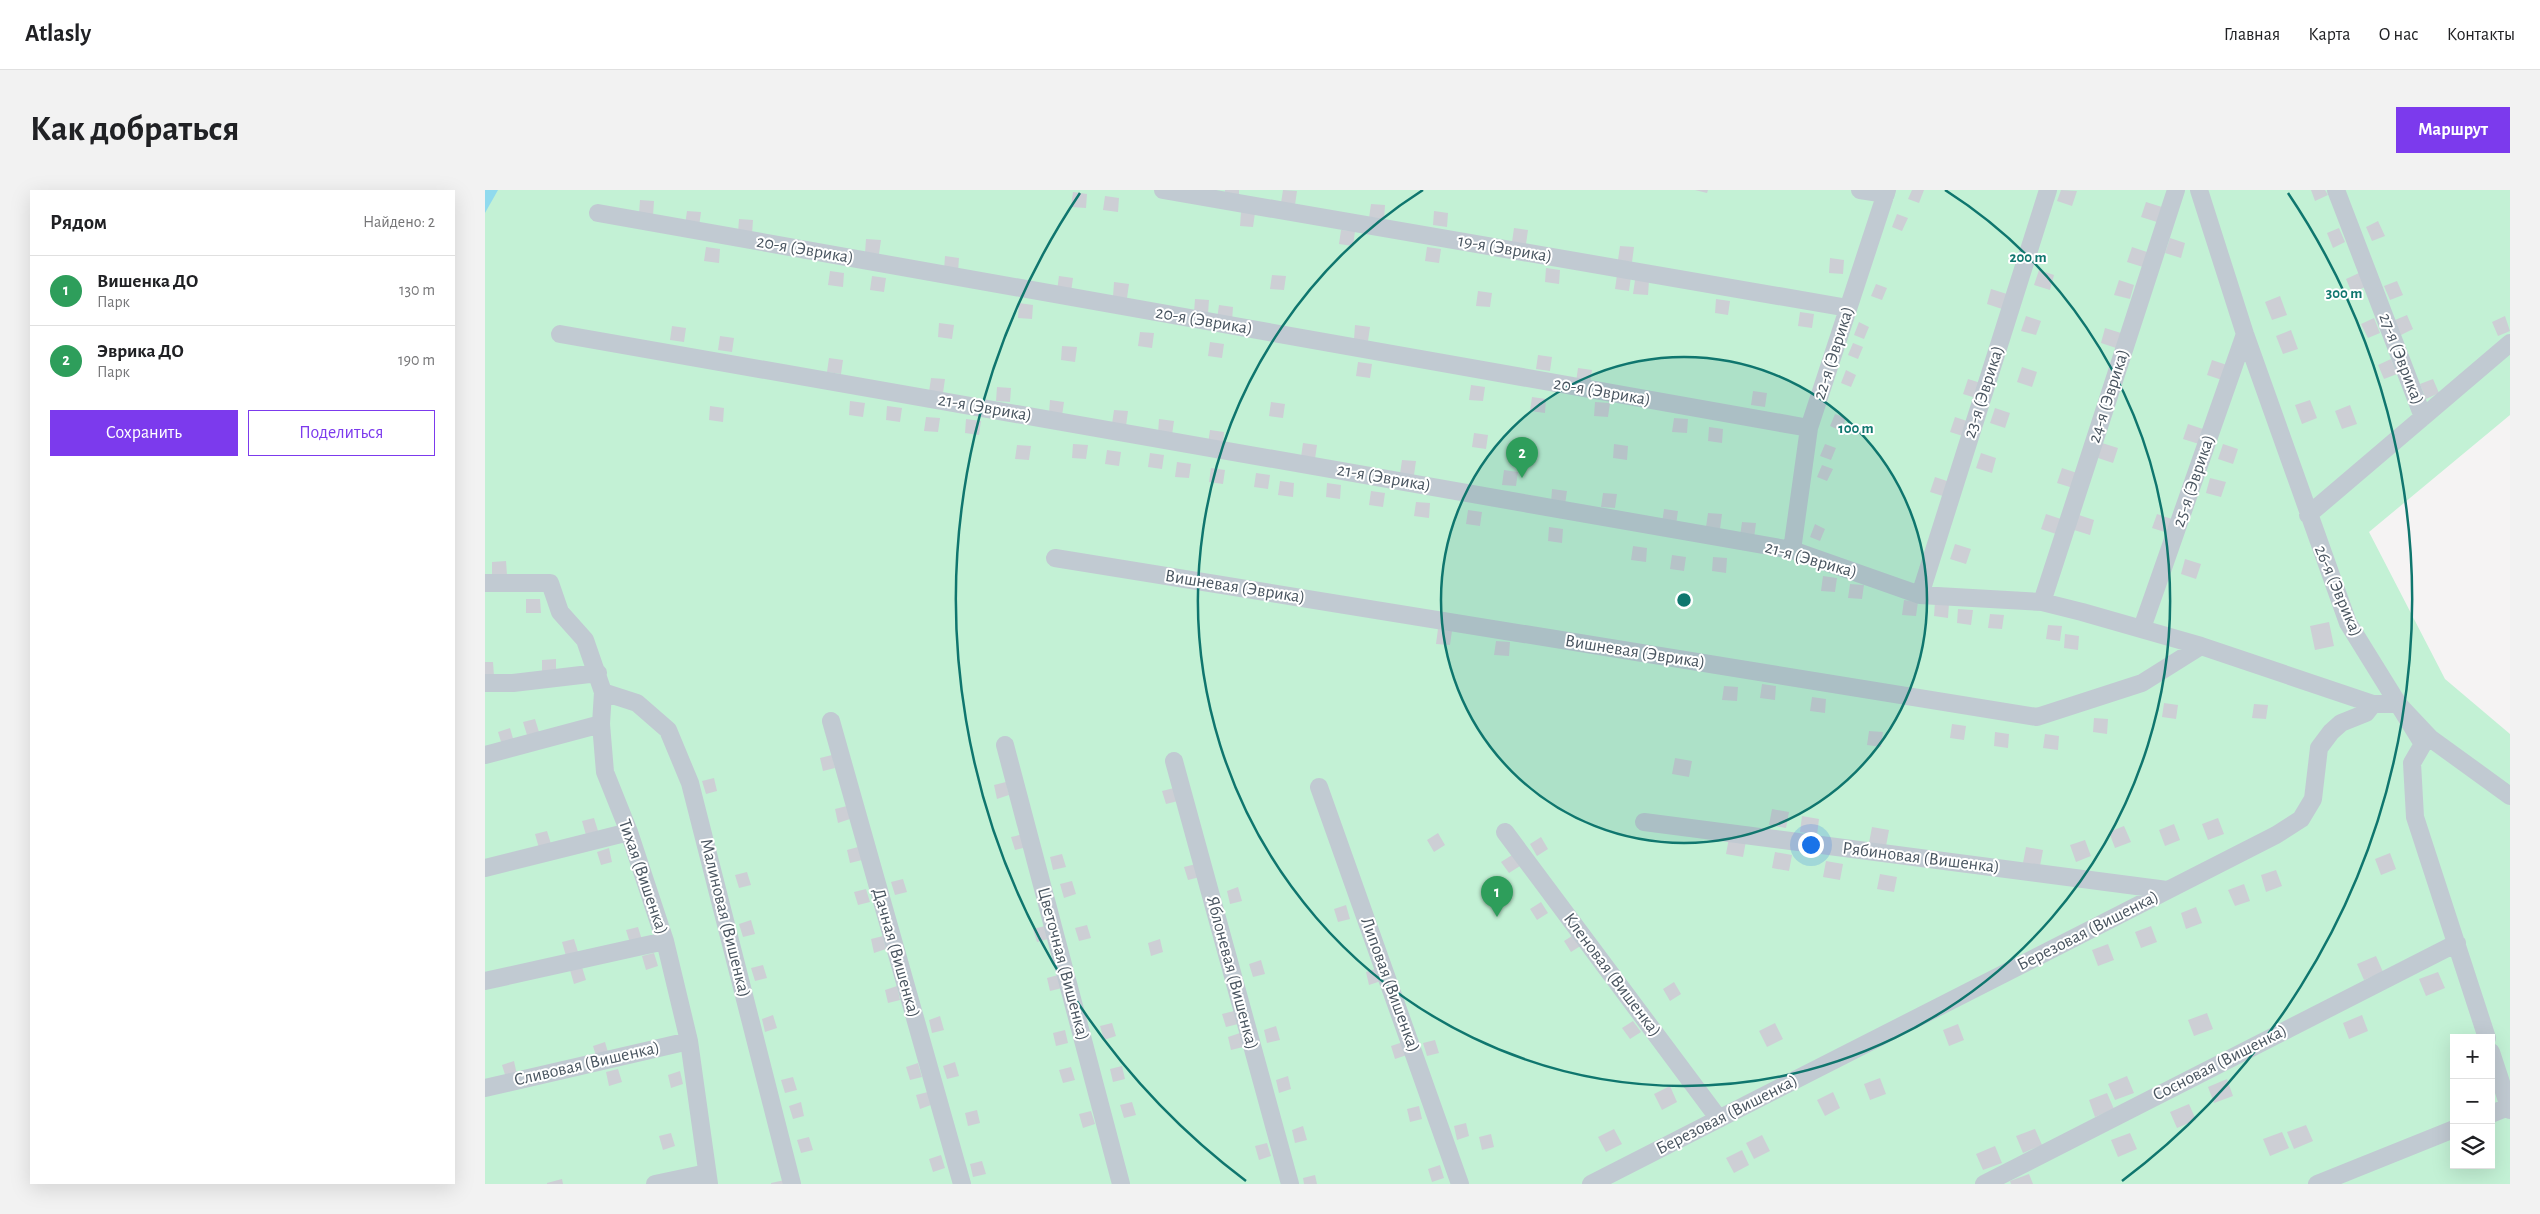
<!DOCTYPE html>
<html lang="ru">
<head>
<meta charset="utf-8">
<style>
	body { margin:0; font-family:"Alegreya Sans",sans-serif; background:#f2f2f2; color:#202124 }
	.controls { position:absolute; right:15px; bottom:15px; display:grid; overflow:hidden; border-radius:0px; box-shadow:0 5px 20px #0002 }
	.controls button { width:45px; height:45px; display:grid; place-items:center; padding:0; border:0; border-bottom:1px solid #e0e0e0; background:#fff; color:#202124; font:25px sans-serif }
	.you { position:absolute; left:1325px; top:654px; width:18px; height:18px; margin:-12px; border:4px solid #fff; border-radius:50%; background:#1a73e8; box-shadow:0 0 0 8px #1a73e833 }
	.badge { display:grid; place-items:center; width:32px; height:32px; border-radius:50%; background:#7c3aed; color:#fff; font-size:16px; font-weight:700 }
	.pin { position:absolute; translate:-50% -41px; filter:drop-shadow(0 1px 2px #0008) }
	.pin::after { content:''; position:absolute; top:26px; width:18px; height:15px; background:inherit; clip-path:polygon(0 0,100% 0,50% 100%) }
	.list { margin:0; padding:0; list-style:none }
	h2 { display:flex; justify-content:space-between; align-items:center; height:65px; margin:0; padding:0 20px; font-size:21px }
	h2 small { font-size:16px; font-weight:400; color:#757577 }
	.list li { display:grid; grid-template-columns:32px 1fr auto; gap:15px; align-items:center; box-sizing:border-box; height:70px; padding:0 20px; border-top:1px solid #e0e0e0 }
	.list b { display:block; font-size:19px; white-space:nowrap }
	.list p { margin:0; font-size:16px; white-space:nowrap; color:#757577 }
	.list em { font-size:16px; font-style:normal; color:#757577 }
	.actions { display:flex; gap:10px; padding:15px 20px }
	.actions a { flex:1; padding:11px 0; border:1px solid #7c3aed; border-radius:0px; text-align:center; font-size:18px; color:#7c3aed }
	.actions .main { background:#7c3aed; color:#fff }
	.icon { flex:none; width:28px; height:28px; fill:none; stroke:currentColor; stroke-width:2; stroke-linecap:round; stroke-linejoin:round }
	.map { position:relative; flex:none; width:2025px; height:994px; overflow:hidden; border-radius:0px }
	header { display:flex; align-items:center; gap:30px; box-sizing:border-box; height:70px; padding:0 25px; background:#fff; border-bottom:1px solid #e0e0e0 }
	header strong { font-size:24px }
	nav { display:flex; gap:28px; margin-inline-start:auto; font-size:18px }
	.intro { display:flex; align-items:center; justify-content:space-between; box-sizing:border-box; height:120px; padding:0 30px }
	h1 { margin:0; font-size:35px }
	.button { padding:12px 22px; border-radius:0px; background:#7c3aed; color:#fff; font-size:18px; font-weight:700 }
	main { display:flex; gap:30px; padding:0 30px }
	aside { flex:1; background:#fff; border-radius:0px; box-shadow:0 5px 20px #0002 }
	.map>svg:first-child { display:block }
	.green { fill:#c3f1d5; fill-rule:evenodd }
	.water { fill:#90daee }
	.building { fill:#cdcfd5 }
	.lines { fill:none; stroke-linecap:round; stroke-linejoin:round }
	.minor { stroke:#c1cad2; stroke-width:18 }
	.ring { fill:none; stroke:#0f766e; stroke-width:2.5 }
	.labels { text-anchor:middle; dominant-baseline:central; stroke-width:4; stroke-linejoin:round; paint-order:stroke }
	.street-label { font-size:18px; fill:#4a5661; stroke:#fff }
	.centre { fill:#0f766e; stroke:#fff; stroke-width:2.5 }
	.ring-label { font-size:15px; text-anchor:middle; font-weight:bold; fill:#0f766e; stroke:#fff; stroke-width:4; stroke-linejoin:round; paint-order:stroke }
</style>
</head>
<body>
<header>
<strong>Atlasly</strong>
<nav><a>Главная</a><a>Карта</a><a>О нас</a><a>Контакты</a></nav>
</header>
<div class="intro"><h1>Как добраться</h1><a class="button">Маршрут</a></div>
<main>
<aside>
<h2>Рядом<small>Найдено: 2</small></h2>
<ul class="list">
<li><span class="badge" style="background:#2e9e5b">1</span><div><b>Вишенка ДО</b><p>Парк</p></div><em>130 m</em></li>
<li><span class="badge" style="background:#2e9e5b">2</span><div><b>Эврика ДО</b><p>Парк</p></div><em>190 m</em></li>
</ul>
<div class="actions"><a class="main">Сохранить</a><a>Поделиться</a></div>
</aside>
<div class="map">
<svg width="2025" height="994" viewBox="0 0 2025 994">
	<rect width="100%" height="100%" fill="#f5f3f3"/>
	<path class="green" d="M0,0h2025v225l-141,117 76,147 65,55v450h-2025zM1969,848h37v127h-37z"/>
	<path class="water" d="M0,0h13l-13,23z"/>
	<path class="building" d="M740,0h14v7l-14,-2z
		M798,0l14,1 -2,14 -14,-2z
		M1210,0h13l-1,3z
		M1427,0h12l-5,13 -11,-4z
		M1576,0l16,1 -5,15 -15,-5z
		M1826,0h14l3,5 -13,6z
		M588,2l14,2 -1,14 -15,-1z
		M620,6l14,2 -1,14 -15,-2z
		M155,10l14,1 -1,15 -14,-2z
		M1661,12l16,5 -5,15 -16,-5z
		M886,14l14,1 -1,15 -15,-2z
		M202,21l14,1 -2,15 -14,-2z
		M949,21l14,2 -1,14 -14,-2z
		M756,22l14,1 -2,14 -13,-1z
		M1412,24l11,4 -6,13 -10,-4z
		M254,29l14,1 -1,14 -14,-1z
		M1893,31l7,15 -13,5 -6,-14z
		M1029,38l14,2 -2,14 -14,-2z
		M1854,38l6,14 -12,6 -6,-15z
		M856,40l14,1 -2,15 -14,-2z
		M1685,48l15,5 -4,15 -16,-5z
		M381,49l15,1 -2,14 -14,-1z
		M1135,56l14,1 -2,15 -14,-2z
		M221,57l14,2 -1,14 -15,-2z
		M942,57l14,2 -2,14 -14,-2z
		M1647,57l15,5 -4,15 -16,-5z
		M460,66l14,2 -1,14 -14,-2z
		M1345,68l14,2 -1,14 -14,-1z
		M1061,78l14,2 -1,14 -14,-2z
		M1554,80l15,5 -4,15 -16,-5z
		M345,81l14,2 -1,14 -15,-2z
		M1874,83l6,14 -13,6 -6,-14z
		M787,85l14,1 -2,14 -14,-1z
		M1132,85l14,2 -2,14 -14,-2z
		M387,86l14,2 -2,14 -14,-2z
		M574,86l14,2 -2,14 -14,-1z
		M1150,90l14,1 -1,14 -15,-1z
		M1634,90l15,5 -4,14 -16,-4z
		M1912,91l6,14 -13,5 -6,-14z
		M629,92l15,2 -2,14 -14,-1z
		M1391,94l11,4 -5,12 -11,-4z
		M1506,99l16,5 -5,15 -15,-5z
		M993,101l14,2 -2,14 -14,-1z
		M1795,106l7,19 -15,5 -7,-18z
		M710,109l14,1 -1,14 -14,-1z
		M1231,109l14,2 -2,14 -13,-2z
		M534,113l14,2 -1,14 -14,-1z
		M734,115l14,2 -1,14 -15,-2z
		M1315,122l14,2 -2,14 -14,-2z
		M1922,125l6,14 -12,6 -6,-15z
		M1541,126l15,5 -5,14 -15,-4z
		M2020,126l5,15 -12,5 -6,-14z
		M1889,128l6,15 -12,5 -7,-14z
		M1374,132l10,5 -5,12 -10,-4z
		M454,133l15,2 -2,14 -14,-2z
		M870,135l15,2 -2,14 -14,-2z
		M187,136l14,2 -2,14 -14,-2z
		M1620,138l16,5 -5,15 -15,-5z
		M1806,140l7,19 -15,5 -7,-18z
		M655,142l14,1 -2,15 -14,-2z
		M235,146l14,2 -2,14 -14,-2z
		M725,152l14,2 -2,14 -14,-2z
		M1368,153l10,4 -5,12 -10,-4z
		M577,156l15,1 -2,15 -14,-2z
		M1053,165l14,2 -2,14 -14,-2z
		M344,168l14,2 -2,14 -14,-2z
		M1906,169l6,15 -13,5 -6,-14z
		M1727,170l15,5 -5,15 -15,-5z
		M873,172l14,2 -2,14 -14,-2z
		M1537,177l15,5 -5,15 -15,-5z
		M1093,178l14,2 -2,14 -14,-2z
		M1361,180l10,5 -5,12 -10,-4z
		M446,188l14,1 -2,14 -14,-1z
		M1483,189l16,5 -5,15 -16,-5z
		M1948,189l6,14 -13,6 -6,-15z
		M986,195l14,2 -2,14 -14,-1z
		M512,197l14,1 -1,14 -14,-1z
		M1268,201l14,2 -2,14 -14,-2z
		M1047,207l14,2 -1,14 -15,-2z
		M565,210l14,2 -2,14 -13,-2z
		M1825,210l7,18 -15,6 -7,-19z
		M365,211l15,2 -2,14 -14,-2z
		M786,212l14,2 -2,14 -14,-2z
		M1110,212l15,1 -2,14 -14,-1z
		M1865,215l7,19 -15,5 -7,-18z
		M225,216l14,2 -1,14 -14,-2z
		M402,216l15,2 -2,14 -14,-2z
		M1510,218l15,5 -5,15 -15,-5z
		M629,220l14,1 -2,15 -14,-2z
		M1350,224l11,4 -5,13 -11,-5z
		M441,227l14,1 -2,14 -14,-1z
		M1470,227l15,5 -4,15 -16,-5z
		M1189,228l14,1 -1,14 -15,-1z
		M481,229l15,2 -2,14 -14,-2z
		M674,229l15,2 -2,14 -14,-1z
		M1703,234l15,5 -4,15 -16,-5z
		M1224,237l14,2 -1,14 -14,-2z
		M725,240l14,2 -1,14 -15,-2z
		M989,243l14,2 -2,14 -14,-2z
		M818,253l14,2 -2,14 -14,-2z
		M1617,253l16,5 -5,15 -15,-5z
		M588,254l15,1 -2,14 -14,-1z
		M1129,254l14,2 -1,14 -14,-2z
		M1340,254l11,4 -5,12 -11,-4z
		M1738,254l15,5 -5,15 -15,-5z
		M532,255l14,1 -2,14 -14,-1z
		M622,260l14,2 -2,14 -14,-2z
		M665,263l14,2 -2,14 -14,-2z
		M1496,263l15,5 -4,15 -16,-5z
		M917,270l14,1 -2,14 -14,-1z
		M692,272l14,2 -2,14 -14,-1z
		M1337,275l11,4 -6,12 -10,-4z
		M726,278l14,2 -2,14 -14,-2z
		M1577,278l15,5 -4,15 -16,-5z
		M1019,280l14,2 -2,14 -14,-1z
		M771,283l14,2 -2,14 -14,-2z
		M1450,287l15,5 -4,15 -16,-5z
		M1725,288l16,4 -5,15 -15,-4z
		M795,291l14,2 -1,14 -15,-2z
		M842,293l14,2 -1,14 -14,-2z
		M1067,299l15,2 -2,14 -14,-2z
		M886,301l14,2 -2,14 -14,-2z
		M1118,303l14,1 -2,14 -14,-1z
		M931,312l14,1 -1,15 -15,-2z
		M1179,319l14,2 -2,14 -14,-2z
		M983,320l14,2 -2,14 -14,-2z
		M1223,323l14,1 -2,15 -14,-2z
		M1561,324l15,5 -5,15 -15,-5z
		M1672,324l15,5 -4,14 -16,-5z
		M1594,325l15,5 -4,15 -16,-5z
		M1257,332l14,1 -2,15 -14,-2z
		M1330,334l10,5 -5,12 -10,-4z
		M1064,337l14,2 -1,14 -14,-2z
		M1470,354l16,5 -5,15 -16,-5z
		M1148,356l14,2 -1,14 -15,-2z
		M1187,365l14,2 -2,14 -14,-2z
		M1228,367l14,1 -1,15 -14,-2z
		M1700,369l16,5 -5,15 -15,-5z
		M21,371l1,14 -15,1v-14z
		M1338,386l14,2 -2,14 -14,-1z
		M1365,394l14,1 -2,14 -14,-1z
		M41,409h14l1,14h-15z
		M1419,410l14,2 -2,14 -14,-1z
		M1450,412l14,1 -1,15 -14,-2z
		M1473,419l15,1 -2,15 -14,-2z
		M1505,424l14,1 -2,14 -14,-1z
		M1844,432l5,24 -19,4 -5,-24z
		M1563,435l14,1 -2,15 -14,-2z
		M953,439l14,2 -2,14 -14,-1z
		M1580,444l14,2 -1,14 -14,-2z
		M1011,451l14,1 -1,14 -15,-1z
		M71,469v14h-14v-13z
		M0,472h8l1,14h-9z
		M1277,494l14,2 -1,14 -15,-2z
		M1239,496l14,1 -1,14 -15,-1z
		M1327,507l14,2 -1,14 -15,-2z
		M1679,513l14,2 -2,14 -14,-2z
		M1769,514l14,1 -2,14 -14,-1z
		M1609,528l14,1 -1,15 -14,-2z
		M50,529l4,13 -12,3 -4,-13z
		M1467,534l14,2 -2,14 -14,-2z
		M25,538l4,14 -12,3 -4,-13z
		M1384,541l14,1 -2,15 -14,-2z
		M1510,542l14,2 -1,14 -14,-2z
		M1560,544l14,2 -1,14 -15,-2z
		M347,565l3,13 -12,3 -3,-13z
		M1190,568l17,3 -3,16 -17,-3z
		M229,588l3,13 -11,3 -4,-13z
		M521,592l3,13 -12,4 -3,-14z
		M689,598l4,13 -12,3 -4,-13z
		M362,616l3,13 -12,4 -3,-14z
		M1287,619l17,3 -3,16 -17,-3z
		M1317,626l17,3 -2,16 -17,-3z
		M109,628l4,13 -12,4 -4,-14z
		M1733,628l6,16 -16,6 -6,-16z
		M1689,634l6,16 -15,6 -6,-16z
		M1639,636l7,16 -16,6 -6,-16z
		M1387,637l17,3 -3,16 -17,-3z
		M62,641l4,13 -12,4 -4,-14z
		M953,643l7,12 -11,7 -7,-12z
		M539,644l3,13 -12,3 -4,-13z
		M1056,647l7,12 -11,7 -7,-12z
		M1244,648l17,3 -3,16 -17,-3z
		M1600,650l6,16 -15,6 -6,-17z
		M373,657l4,13 -12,3 -3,-13z
		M1541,657l17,3 -3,16 -17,-3z
		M124,658l3,14 -11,3 -4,-13z
		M1290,662l17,3 -3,16 -17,-3z
		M1905,663l6,16 -15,6 -6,-16z
		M577,664l4,13 -13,3 -3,-13z
		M1027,665l8,11 -11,7 -8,-11z
		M1341,671l17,3 -3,16 -17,-3z
		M711,674l4,13 -12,3 -4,-13z
		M1791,680l6,16 -16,6 -5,-17z
		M262,682l4,13 -12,3 -4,-13z
		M1395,684l17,3 -3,15 -17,-3z
		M418,689l4,13 -12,3 -4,-13z
		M587,691l4,13 -12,4 -4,-14z
		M1759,694l6,17 -15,5 -7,-16z
		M753,697l4,14 -12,3 -3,-13z
		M381,699l4,13 -12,3 -4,-13z
		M1056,712l7,11 -11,7 -7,-11z
		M861,715l4,14 -12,3 -4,-13z
		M1711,717l6,16 -16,6 -5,-16z
		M266,730l4,14 -12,3 -4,-13z
		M602,735l4,13 -12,3 -4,-13z
		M560,736l3,13 -11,3 -4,-13z
		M1666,736l6,16 -16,6 -6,-16z
		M153,737l4,13 -12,3 -4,-13z
		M1090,744l7,11 -11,7 -7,-11z
		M398,746l3,13 -12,4 -3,-14z
		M89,749l4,13 -12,4 -4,-14z
		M675,749l3,13 -12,4 -3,-13z
		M1623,754l6,16 -16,6 -6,-16z
		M169,763l4,13 -12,4 -4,-14z
		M1891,766l7,16 -19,8 -7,-16z
		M776,770l4,14 -12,3 -4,-13z
		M278,775l4,13 -12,3 -4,-13z
		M97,777l4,13 -12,4 -4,-14z
		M893,778l3,13 -12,4 -3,-13z
		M1953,782l7,16 -19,8 -7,-17z
		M573,785l4,13 -12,3 -3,-13z
		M1189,792l7,12 -11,7 -7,-12z
		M412,796l3,14 -12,3 -3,-13z
		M749,821l4,13 -12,3 -4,-13z
		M1722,823l6,16 -19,7 -6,-16z
		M288,825l4,13 -12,4 -3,-13z
		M1877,825l6,16 -19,8 -6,-16z
		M455,826l4,14 -12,3 -3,-13z
		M1148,831l8,11 -11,7 -8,-11z
		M627,833l4,13 -12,4 -4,-14z
		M1290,833l8,16 -16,8 -8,-16z
		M1473,834l6,16 -15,6 -6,-16z
		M791,836l4,14 -13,3 -3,-13z
		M580,840l3,13 -12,3 -3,-13z
		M755,843l3,14 -12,3 -3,-13z
		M950,850l4,13 -12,3 -4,-13z
		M120,852l4,14 -12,3 -4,-13z
		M918,852l4,13 -12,4 -4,-13z
		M29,871l3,14 -11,3 -4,-13z
		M470,872l4,14 -12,3 -4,-13z
		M433,873l4,14 -12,3 -4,-13z
		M637,876l3,13 -12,3 -3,-13z
		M586,877l4,13 -12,3 -4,-13z
		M133,879l4,13 -13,4 -3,-14z
		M195,881l3,13 -12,4 -3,-13z
		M803,886l3,13 -12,4 -3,-13z
		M1642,886l7,17 -19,7 -7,-16z
		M308,887l4,13 -12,3 -4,-13z
		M1395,888l6,16 -16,6 -6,-16z
		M1742,889l6,17 -19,7 -6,-16z
		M1185,896l7,16 -15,8 -8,-16z
		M443,902l3,13 -11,4 -4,-14z
		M1348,902l7,16 -15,8 -8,-16z
		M1622,903l7,16 -19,8 -6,-17z
		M316,912l3,14 -11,3 -4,-13z
		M647,912l4,13 -12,3 -4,-13z
		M1704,914l7,16 -19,8 -7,-16z
		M934,916l3,13 -12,3 -3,-13z
		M492,920l3,13 -12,3 -3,-13z
		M606,921l4,13 -12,4 -4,-14z
		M981,933l3,13 -12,4 -3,-14z
		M1821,935l7,16 -19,8 -7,-17z
		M818,936l4,14 -12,3 -3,-13z
		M1129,939l8,15 -16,8 -8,-15z
		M1550,939l7,16 -19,8 -7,-17z
		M1797,942l7,16 -19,8 -7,-17z
		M186,943l4,13 -12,4 -4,-14z
		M1645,943l7,16 -19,8 -7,-17z
		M1006,944l3,13 -12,3 -3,-13z
		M1277,945l8,16 -16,8 -8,-16z
		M324,947l4,13 -12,3 -4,-13z
		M782,953l4,13 -12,4 -4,-14z
		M1510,956l7,17 -19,7 -7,-16z
		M1257,960l7,15 -15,8 -8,-15z
		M456,965l4,13 -12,4 -4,-13z
		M497,971l4,13 -13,3 -3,-13z
		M955,975l4,13 -12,4 -4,-13z
		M1544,984l4,10h-22l-1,-3z
		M830,985l2,9h-13l-1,-6z
		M77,989l1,5h-16v-1z
		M300,990l1,4h-15v-1z"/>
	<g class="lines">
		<path class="minor" d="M678,0l685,118
			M1375,0l26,4
			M1714,0l46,144 103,289 75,121 -11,19 3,54 72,221
			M1851,0l87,227
			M113,23l1211,215
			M75,144l1232,216 128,45 122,7 40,10 119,34 172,58
			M1823,325l202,-172
			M1307,360l17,-122 78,-238
			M570,368l982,159 105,-34 59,-37
			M0,393h65l10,29 25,28 18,52 -2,32 4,48 24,60 36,109 24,100 20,143
			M1435,405l128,-405
			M1557,412l134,-412
			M1657,438l103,-294
			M0,493h28l85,-10
			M118,502l34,11 31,27 22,53 102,401
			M346,531l131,463
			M520,555l116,439
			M0,565l116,-31
			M689,571l116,423
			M834,597l141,397
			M1159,632l523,68
			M1020,642l214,287
			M0,678l144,-36
			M0,791l180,-40
			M2006,862l19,58
			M0,898l204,-47
			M2006,924l17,-7
			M170,994l52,-11
			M1106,994l685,-349 25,-16 12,-20 6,-51 12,-16 10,-9 25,-10 7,-9h25l32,34 80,58
			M1499,994l473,-241
			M1832,994l137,-55"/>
	</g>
	<circle cx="1199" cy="410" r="243" fill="#0f766e" fill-opacity=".12"/>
	<g class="ring">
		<circle cx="1199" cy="410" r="243"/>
		<path d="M1460 0A486 486 0 1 1 938 0"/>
		<path d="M761 991A728 728 0 0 1 595 3M1803 3A728 728 0 0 1 1637 991"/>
	</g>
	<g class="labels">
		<g class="street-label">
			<text transform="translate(1020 59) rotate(10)">19-я (Эврика)</text>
			<text transform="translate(320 60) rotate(10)">20-я (Эврика)</text>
			<text transform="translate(719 131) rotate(10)">20-я (Эврика)</text>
			<text transform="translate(1349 163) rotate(-72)">22-я (Эврика)</text>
			<text transform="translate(1916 169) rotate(69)">27-я (Эврика)</text>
			<text transform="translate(1117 202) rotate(10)">20-я (Эврика)</text>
			<text transform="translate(1499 202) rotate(-72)">23-я (Эврика)</text>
			<text transform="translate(1624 206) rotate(-72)">24-я (Эврика)</text>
			<text transform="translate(500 218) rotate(10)">21-я (Эврика)</text>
			<text transform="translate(899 288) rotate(10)">21-я (Эврика)</text>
			<text transform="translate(1709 291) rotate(-71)">25-я (Эврика)</text>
			<text transform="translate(1326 370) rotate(16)">21-я (Эврика)</text>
			<text transform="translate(750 397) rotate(9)">Вишневая (Эврика)</text>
			<text transform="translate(1853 401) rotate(67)">26-я (Эврика)</text>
			<text transform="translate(1150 462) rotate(9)">Вишневая (Эврика)</text>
			<text transform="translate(1436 668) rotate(7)">Рябиновая (Вишенка)</text>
			<text transform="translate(158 687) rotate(71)">Тихая (Вишенка)</text>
			<text transform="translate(240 728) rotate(76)">Малиновая (Вишенка)</text>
			<text transform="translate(1603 741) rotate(-27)">Березовая (Вишенка)</text>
			<text transform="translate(411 763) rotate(74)">Дачная (Вишенка)</text>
			<text transform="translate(578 774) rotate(75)">Цветочная (Вишенка)</text>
			<text transform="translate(747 783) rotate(75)">Яблоневая (Вишенка)</text>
			<text transform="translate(1127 785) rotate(53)">Кленовая (Вишенка)</text>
			<text transform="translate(905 795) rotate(70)">Липовая (Вишенка)</text>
			<text transform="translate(1735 873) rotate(-27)">Сосновая (Вишенка)</text>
			<text transform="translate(102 874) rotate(-13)">Сливовая (Вишенка)</text>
			<text transform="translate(1242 925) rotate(-27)">Березовая (Вишенка)</text>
		</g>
	</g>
	<circle cx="1199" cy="410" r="8" class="centre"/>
	<g class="ring-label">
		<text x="1543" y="72">200 m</text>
		<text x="1859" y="108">300 m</text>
		<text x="1371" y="243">100 m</text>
	</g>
</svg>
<div class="controls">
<button>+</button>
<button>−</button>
<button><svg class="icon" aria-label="layers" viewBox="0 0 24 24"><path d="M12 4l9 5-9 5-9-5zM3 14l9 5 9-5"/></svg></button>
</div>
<div class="you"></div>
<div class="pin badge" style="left:1012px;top:727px;background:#2e9e5b">1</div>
<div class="pin badge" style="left:1037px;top:288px;background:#2e9e5b">2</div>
</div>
</main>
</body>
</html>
